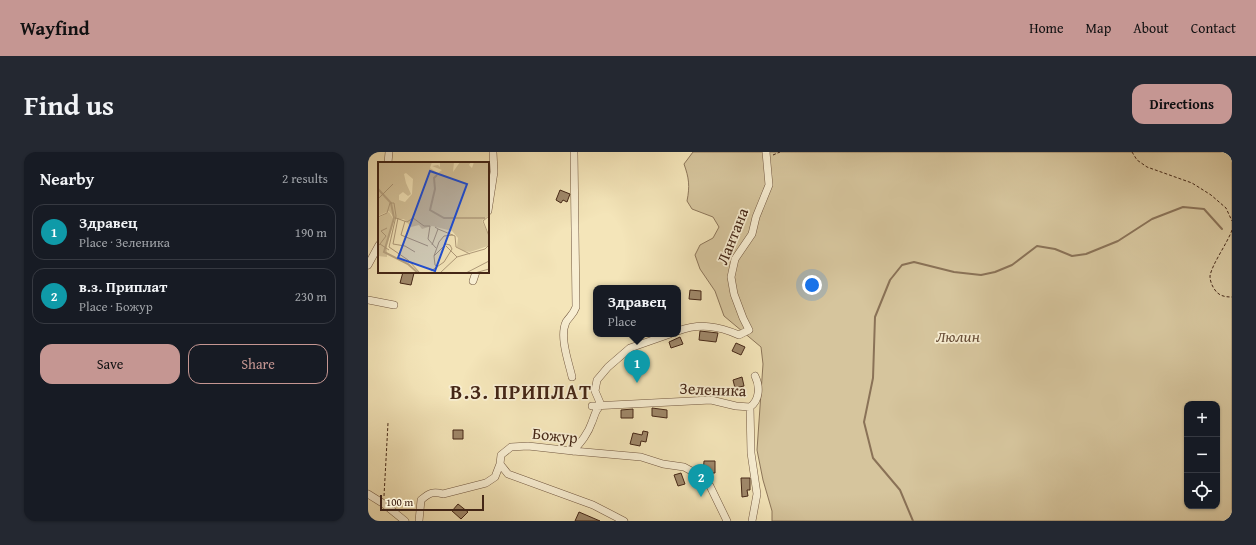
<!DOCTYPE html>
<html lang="en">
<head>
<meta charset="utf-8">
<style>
	body { margin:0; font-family:"Gentium Book Plus",serif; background:#242831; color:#f1f3f6 }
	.controls { position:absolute; right:12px; bottom:12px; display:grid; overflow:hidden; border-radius:8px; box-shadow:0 1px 3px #0004 }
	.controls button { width:36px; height:36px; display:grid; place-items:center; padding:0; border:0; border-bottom:1px solid #363941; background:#171b24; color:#f1f3f6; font:20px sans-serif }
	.scale { position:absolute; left:12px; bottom:10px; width:104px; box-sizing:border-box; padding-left:4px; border:2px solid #442616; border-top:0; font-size:11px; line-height:14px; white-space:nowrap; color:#442616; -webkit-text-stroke:3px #f8eed2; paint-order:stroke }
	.you { position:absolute; left:444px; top:133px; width:14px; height:14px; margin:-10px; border:3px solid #fff; border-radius:50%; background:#1a73e8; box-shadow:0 0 0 6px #1a73e833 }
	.badge { display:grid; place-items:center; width:26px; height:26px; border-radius:50%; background:#c59692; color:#fff; font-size:13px; font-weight:700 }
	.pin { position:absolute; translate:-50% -33px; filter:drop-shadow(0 1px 2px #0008) }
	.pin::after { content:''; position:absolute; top:21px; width:14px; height:12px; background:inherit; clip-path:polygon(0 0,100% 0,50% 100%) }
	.popup { position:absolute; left:225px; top:133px; width:88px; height:52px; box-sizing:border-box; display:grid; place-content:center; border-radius:8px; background:#171b24; filter:drop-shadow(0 1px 3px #0005); font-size:13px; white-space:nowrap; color:#9ea1a6 }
	.popup b { font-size:15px; color:#f1f3f6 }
	.popup::after { content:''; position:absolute; left:50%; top:100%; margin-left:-8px; border:8px solid transparent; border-top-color:#171b24 }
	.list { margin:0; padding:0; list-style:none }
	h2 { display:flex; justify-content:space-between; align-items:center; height:52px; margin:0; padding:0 16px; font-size:17px }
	h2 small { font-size:13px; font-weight:400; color:#9ea1a6 }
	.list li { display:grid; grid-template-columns:26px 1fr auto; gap:12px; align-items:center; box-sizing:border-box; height:56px; margin:0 8px 8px; padding:0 8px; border:1px solid #363941; border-radius:12px }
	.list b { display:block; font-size:15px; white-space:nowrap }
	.list p { margin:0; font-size:13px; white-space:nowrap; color:#9ea1a6 }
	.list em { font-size:13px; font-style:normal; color:#9ea1a6 }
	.actions { display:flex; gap:8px; padding:12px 16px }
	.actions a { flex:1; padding:9px 0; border:1px solid #c59692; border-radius:12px; text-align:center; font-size:14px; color:#c59692 }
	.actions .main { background:#c59692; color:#111 }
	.icon { flex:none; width:22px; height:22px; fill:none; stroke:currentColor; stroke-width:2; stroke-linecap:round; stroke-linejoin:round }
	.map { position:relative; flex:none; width:864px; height:369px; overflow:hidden; border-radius:12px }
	header { display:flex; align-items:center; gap:24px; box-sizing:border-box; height:56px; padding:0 20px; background:#c59692; color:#111 }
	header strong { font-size:19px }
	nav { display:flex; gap:22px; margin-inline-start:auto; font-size:14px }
	.intro { display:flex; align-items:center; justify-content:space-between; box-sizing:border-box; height:96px; padding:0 24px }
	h1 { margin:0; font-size:28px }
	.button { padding:10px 18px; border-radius:12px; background:#c59692; color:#111; font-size:14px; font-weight:700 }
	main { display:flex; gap:24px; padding:0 24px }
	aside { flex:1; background:#171b24; border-radius:12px; box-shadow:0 1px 3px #0004 }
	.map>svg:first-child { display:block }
	.green { fill:#d6c59d; stroke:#8d765a; fill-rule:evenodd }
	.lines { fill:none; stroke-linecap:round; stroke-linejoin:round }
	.stream { stroke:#8a7257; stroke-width:2 }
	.building { fill:#a0896b; stroke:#442616 }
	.minor-casing { stroke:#70563f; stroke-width:8 }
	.path { stroke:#442616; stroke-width:1; stroke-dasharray:3 2; stroke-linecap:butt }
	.minor { stroke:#f8eed2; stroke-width:7 }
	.labels { text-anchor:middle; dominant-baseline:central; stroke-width:3.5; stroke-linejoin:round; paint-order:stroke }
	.street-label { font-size:16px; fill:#442616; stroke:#f8eed2 }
	.park-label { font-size:16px; font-style:italic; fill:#684e38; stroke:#f8eed2 }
	.district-label { font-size:20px; font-weight:bold; letter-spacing:1px; fill:#442616; stroke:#f8eed2 }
	.inset-river { fill:none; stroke:#b8a482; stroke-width:2 }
	.inset-road { fill:none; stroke:#ae9978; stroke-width:1 }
	.view { fill:#1d4ed8; fill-opacity:0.15; stroke:#1d4ed8; stroke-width:2 }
	.inset-edge { fill:none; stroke:#442616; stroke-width:2 }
</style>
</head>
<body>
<header>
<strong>Wayfind</strong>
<nav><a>Home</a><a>Map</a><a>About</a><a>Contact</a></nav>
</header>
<div class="intro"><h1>Find us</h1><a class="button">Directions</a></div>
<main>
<aside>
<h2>Nearby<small>2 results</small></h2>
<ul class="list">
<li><span class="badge" style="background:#0f9aa8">1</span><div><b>Здравец</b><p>Place · Зеленика</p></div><em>190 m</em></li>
<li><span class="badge" style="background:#0f9aa8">2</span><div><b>в.з. Приплат</b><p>Place · Божур</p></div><em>230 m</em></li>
</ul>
<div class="actions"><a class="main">Save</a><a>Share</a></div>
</aside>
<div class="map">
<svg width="864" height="369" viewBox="0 0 864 369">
	<rect width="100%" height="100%" fill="#f4e5b9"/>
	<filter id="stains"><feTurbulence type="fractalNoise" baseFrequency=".005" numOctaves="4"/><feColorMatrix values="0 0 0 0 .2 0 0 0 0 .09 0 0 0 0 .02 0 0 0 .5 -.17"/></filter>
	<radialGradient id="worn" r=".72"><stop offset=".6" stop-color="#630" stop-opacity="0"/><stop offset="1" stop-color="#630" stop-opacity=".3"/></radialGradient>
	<path class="green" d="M325,0h539v369h-460v-10l-9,-31 -6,-30 6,-86 -2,-17 -37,-31 -9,-25 -15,-22 -5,-14 5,-10 13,-7 6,-11 -6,-10 -21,-8 -5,-8c3,-15 2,-23 -3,-37zM819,252h30v102h-30z"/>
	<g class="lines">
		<path class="stream" d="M545,369l-13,-31 -27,-32 -9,-36 9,-44 2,-61 15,-37 12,-15 12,-3 40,10 27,3 14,-3 17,-7 25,-19 18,3 17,7 14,-2 32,-13 34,-22 31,-12 21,2 18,20"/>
	</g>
	<path class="building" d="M192,38l10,4 -3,8 -4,-2 -2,3 -5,-3z
		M35,120l11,1 -3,12 -11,-2z
		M322,138l11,1v9l-12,-1z
		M332,179l18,2 -2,9 -17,-2z
		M312,185l3,7 -12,4 -2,-6z
		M368,191l9,4 -4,8 -9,-4z
		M374,225l2,9 -9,2 -2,-8z
		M284,256l15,2v8l-15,-2z
		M265,257v9h-12v-8z
		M85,278h10v9h-10z
		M275,279l5,1 -2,10 -5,-1 -1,5 -10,-2 3,-11 9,2z
		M336,309h11v12h-12z
		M313,321l4,11 -7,2 -4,-11z
		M373,326h9v12h-3l1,6 -6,1z
		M90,352l10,8 -7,7 -9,-8z
		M211,360l21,9h-25z"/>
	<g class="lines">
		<g class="minor-casing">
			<path id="minor" d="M20,11l1,-11
				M120,59l6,-39 -1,-20
				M0,113l11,-20
				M105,129l3,-9
				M0,148l26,5
				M310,179c22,-8 40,-5 61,4l10,-5 -6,-12 -9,-24 -3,-17 4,-18 17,-25 4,-17 13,-32 -3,-33
				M204,225c-3,-14 -13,-40 -6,-55 4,-6 7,-7 10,-15l-2,-155
				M224,254l119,-6 25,6 14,1c10,-7 10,-21 5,-31
				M382,255l1,46 6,41 -5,27
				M205,299c8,-9 15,-17 19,-29 3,-7 3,-12 9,-17l-6,-14 2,-11 11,-13 22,-19 40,-14
				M0,342l16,10 21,17
				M51,369l2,-21c8,-7 12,-9 22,-6l43,-11 9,-6 5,-13
				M256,369l-31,-16 -85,-31 -8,-10 1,-9 10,-8 17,-1 45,5 68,6 22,7 21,3 13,7 13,12 17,35"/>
		</g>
		<path class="path" d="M764,0l5,8 10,7 45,16 19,12 15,13 6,13
			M405,3l7,-3
			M864,78c-5,14 -20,34 -22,46 0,5 2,10 5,14 4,6 10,7 17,7
			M16,344l4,-73"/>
		<use href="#minor" class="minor"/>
	</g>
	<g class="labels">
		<g class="street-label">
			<text transform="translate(364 84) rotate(-68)">Лантана</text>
			<text transform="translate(345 237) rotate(2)">Зеленика</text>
			<text transform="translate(187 283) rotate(6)">Божур</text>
		</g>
		<g class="park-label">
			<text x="590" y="184">Люлин</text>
		</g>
		<g class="district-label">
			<text x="153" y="239">В.З. ПРИПЛАТ</text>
		</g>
	</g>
	<g transform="translate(10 10)">
		<rect width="111" height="111" fill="#f4e5b9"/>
		<path d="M0,0h54l-2,6 8,5 4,-3 -10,-4 6,-1 2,2v-5h14l-1,10 7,-10h11l-2,3 3,3 2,-6h15v53l-7,6 7,15 -1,10 -18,6 -6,-1 -7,-4 1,-9 -6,-7 -20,-5 -10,3 -3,-4 -8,2 -7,-8h-9l-6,-8 -11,5zM28,11l7,6 -1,15 -7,8 -6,-2v-5l4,-3 5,4 3,-2 -5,-11 -2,-9zM11,50l5,8 -7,26v11l-9,-1v-38z" fill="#d6c59d" fill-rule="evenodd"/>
		<path class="inset-river" d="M59,13l-3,3 1,11 -5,21 14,8h41M0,27l13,14 3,15 -10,34 24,12 10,9"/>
		<path class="inset-road" d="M0,37l15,-15M111,54l-6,5 6,15M0,55l9,-4 3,-10h4l2,13 -7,31 19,13 12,13M18,56l11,4 6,-4 11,8h6l-2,13 8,9M20,56l-5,26 12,2 10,6M27,59l-4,14 27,11M60,67l17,7 1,11 14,7M2,82l6,-8 -5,-5 6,-3M54,83l6,-16 -3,-2M0,84l2,-2 9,6M68,84l11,11M56,94l1,9 3,2M53,109l13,-9 8,-13 -2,-4 -4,-1 -12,12 5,-14 5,-6 9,-1M44,111h16M62,111l17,-16 28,-8 4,-4M88,111l23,-12M97,111l14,-4"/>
		<path class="view" d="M52,9l37,13 -32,87 -37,-13z"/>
		<rect width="111" height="111" class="inset-edge"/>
	</g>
	<rect width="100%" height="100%" filter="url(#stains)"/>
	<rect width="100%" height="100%" fill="url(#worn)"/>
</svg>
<div class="controls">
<button>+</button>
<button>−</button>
<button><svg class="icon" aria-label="locate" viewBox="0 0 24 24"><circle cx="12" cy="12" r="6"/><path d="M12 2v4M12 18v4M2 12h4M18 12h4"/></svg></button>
</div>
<div class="scale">100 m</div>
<div class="you"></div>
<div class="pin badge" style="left:269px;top:231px;background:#0f9aa8">1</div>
<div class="popup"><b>Здравец</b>Place</div>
<div class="pin badge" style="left:333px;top:345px;background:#0f9aa8">2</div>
</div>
</main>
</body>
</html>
